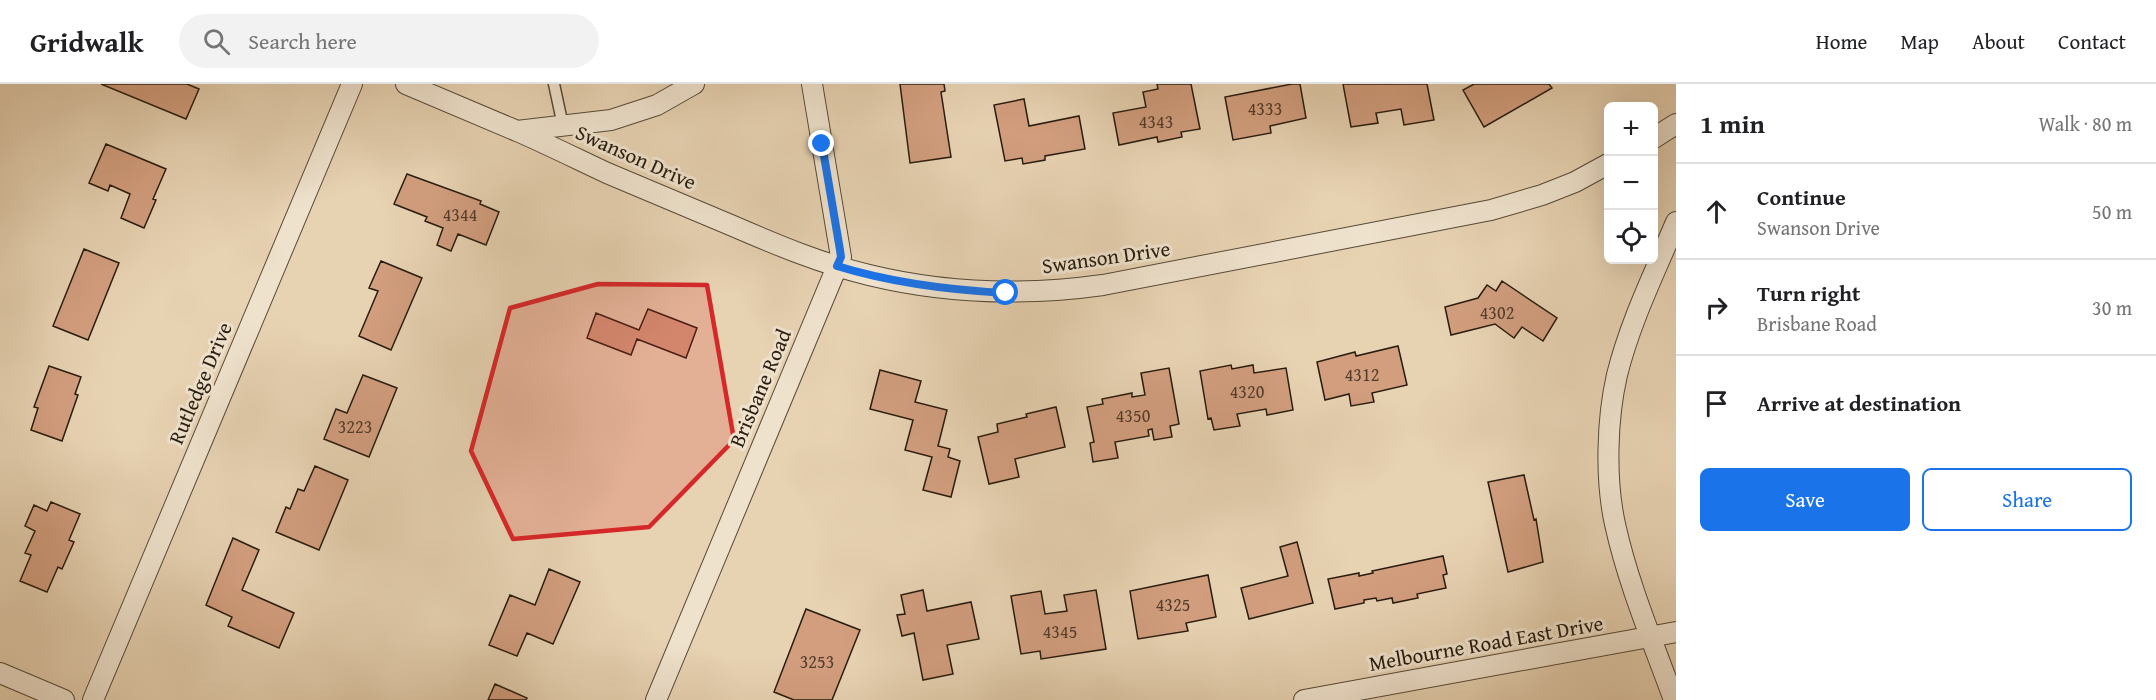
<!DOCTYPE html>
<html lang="en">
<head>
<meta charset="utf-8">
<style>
	body { margin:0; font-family:"Gentium Book Plus",serif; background:#f2f2f2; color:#202124 }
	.controls { position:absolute; right:18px; top:18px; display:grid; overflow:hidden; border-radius:9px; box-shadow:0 6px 24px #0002 }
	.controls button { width:54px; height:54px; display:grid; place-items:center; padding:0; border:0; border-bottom:2px solid #e0e0e0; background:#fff; color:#202124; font:30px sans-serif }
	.stop { position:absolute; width:18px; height:18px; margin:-14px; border:4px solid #1a73e8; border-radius:50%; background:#fff }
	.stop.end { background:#1a73e8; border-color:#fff; box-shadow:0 2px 6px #0008 }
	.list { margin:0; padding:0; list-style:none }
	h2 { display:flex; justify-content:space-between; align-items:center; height:78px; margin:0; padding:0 24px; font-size:26px }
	h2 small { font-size:20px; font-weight:400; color:#757577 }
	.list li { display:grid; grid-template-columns:39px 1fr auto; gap:18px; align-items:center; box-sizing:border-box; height:96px; padding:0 24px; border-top:2px solid #e0e0e0 }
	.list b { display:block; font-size:22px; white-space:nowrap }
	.list p { margin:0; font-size:20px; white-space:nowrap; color:#757577 }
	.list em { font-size:20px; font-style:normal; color:#757577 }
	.actions { display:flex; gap:12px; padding:18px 24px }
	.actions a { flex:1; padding:14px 0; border:2px solid #1a73e8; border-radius:9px; text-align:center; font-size:21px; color:#1a73e8 }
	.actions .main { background:#1a73e8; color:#fff }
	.icon { flex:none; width:33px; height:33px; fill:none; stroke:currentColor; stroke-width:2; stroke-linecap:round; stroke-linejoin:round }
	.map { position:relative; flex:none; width:1676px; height:616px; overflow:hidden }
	header { display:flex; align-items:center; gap:36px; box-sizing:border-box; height:84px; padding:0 30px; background:#fff; border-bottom:2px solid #e0e0e0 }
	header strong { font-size:28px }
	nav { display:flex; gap:33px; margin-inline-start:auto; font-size:21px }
	.search { width:420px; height:54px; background:#f2f2f2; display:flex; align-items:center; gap:15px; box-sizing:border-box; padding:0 21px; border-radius:33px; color:#757577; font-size:22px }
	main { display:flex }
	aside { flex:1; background:#fff }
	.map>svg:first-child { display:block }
	.building { fill:#d29e7e; stroke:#271c0f; stroke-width:1.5 }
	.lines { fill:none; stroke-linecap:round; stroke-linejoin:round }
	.lane-casing { stroke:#574a38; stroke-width:13 }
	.street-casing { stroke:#574a38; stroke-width:22 }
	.lane { stroke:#efe2cd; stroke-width:10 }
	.street { stroke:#efe2cd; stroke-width:20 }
	.route { stroke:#1a73e8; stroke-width:8 }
	.marked { fill:#d62828; fill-opacity:0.2; stroke:#d62828; stroke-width:4.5; stroke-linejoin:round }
	.labels { text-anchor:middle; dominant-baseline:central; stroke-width:6; stroke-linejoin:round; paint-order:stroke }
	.number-label { font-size:18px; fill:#523c2b }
	.street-label { font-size:21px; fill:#271c0f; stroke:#efe2cd }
</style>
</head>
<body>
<header>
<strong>Gridwalk</strong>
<div class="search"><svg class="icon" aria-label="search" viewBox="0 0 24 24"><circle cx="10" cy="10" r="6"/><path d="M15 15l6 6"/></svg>Search here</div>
<nav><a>Home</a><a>Map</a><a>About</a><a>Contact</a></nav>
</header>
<main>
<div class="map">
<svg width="1676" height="616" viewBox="0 0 1676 616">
	<rect width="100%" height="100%" fill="#e7d2b2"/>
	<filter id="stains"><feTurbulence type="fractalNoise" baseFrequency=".00333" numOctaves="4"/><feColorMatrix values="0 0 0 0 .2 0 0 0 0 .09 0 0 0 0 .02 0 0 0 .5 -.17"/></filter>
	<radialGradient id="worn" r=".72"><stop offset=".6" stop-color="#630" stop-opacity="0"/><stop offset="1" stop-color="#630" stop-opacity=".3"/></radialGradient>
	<path class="building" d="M101,0h86l12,5 -13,30z
		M900,0h44l1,7 -4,1 10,65 -41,6z
		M1157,0h34l9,45 -19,3 1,5 -24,5 -1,-5 -38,8 -6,-32 33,-6 -3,-15 15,-3z
		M1292,0h8l6,34 -36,8 1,7 -38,7 -8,-43z
		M1343,0h84l7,36 -30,5 -3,-16 -25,4 2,10 -27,4z
		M1474,0h75l3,4 -68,39 -21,-37z
		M1024,15l5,27 50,-10 6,33 -40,7v4l-22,4 -1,-6 -17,3 -11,-56z
		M106,60l60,25 -13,30 3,1 -12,28 -23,-10 9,-24 -20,-9 -2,6 -19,-8z
		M407,90l74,27 -1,3 19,8 -13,33 -28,-11 -7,17 -14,-6 6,-17 -18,-7 2,-4 -33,-13z
		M84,165l35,14 -31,77 -35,-14z
		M381,177l41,17 -31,72 -32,-14 19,-45 -9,-3z
		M1502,197l55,37 -14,23 -21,-14 -8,11 -19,-14 -44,11 -6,-28 33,-9 9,-13 9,6z
		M648,225l49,19 -11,30 -49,-19 -6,16 -44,-17 9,-25 43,17z
		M1398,262l9,39 -35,8 2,9 -23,4 -2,-12 -24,6 -8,-38 38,-10 1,4z
		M1231,281l1,4 21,-4 1,8 32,-5 7,42 -26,5 -1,-6 -29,5 3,12 -26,4 -3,-12 -3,1 -8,-48z
		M49,282l32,11 -6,17 3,1 -16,46 -31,-11 7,-22 -4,-1z
		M1169,284l10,56 -9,2 2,11 -18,3 -2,-11 -4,1 1,6 -34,6 3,16 -25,4 -3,-19 4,-1 -7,-35 16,-3 -1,-5 30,-6v4l13,-2 -4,-22z
		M880,286l41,11 -6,21 32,8 -9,36 12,3 -2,8 12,4 -9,36 -28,-7 9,-33 -27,-7 8,-30 -43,-11z
		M363,291l34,13 -28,69 -45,-18 12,-30 11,4z
		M1056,323l9,40 -50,12 4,18 -30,7 -11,-47 20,-5 -1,-8 30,-7 -1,-3z
		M315,382l33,14 -29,70 -43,-18 10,-25 4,2 8,-20 6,2z
		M1524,391l10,45 2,-1 7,43 -35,10 -20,-90z
		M51,418l29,12 -11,26 5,2 -12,27 -4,-2 -11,25 -27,-11 11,-26 -6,-2 10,-22 -10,-5 9,-21 13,6z
		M233,454l26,12 -17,40 52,23 -15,35 -51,-22 4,-9 -26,-12z
		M1297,458l16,61 -64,16 -8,-31 47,-12 -8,-29z
		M1443,472l4,18 -4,1 3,13 -29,6 1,4 -25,5 -1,-5 -15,3 -1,-3 -12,2v3l-29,6 -7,-30 31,-6v3l14,-3 -1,-2z
		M549,485l31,13 -27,62 -26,-11 -10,23 -28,-11 21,-50 25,10z
		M1208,491l8,42 -30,6 2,8 -50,8 -8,-48z
		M923,506l4,21 44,-9 8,37 -32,6 6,29 -30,6 -9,-47 -12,3 -5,-21 8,-1 -4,-19z
		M1096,506l10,59 -65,10 -1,-8 -19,3 -10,-58 30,-5 4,23 22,-3 -3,-16z
		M806,525l54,21 -28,70h-38l-20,-8z
		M495,600l32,14 -1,2h-38z"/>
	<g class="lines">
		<g class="lane-casing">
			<path id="lane" d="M554,0l9,42"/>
		</g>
		<g class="street-casing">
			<path id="street" d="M406,0l111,47 94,-11 46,-15 37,-21
				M517,47c30,13 60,28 90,42 42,18 84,35 126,53 44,19 89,38 136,49 78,19 155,21 234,10l388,-75 51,-15 33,-13 33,-18
				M1654,54l22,-14
				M0,589l64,27
				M93,616l259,-616
				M656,616l185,-443 -29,-173
				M1304,616l372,-68
				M1674,616c-21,-58 -46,-116 -59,-176 -10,-45 -8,-106 2,-149 13,-53 38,-103 59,-153"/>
		</g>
		<use href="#lane" class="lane"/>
		<use href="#street" class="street"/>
	</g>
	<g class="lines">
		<path class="route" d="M822,60l18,106 1,7 -4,9c55,17 112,24 169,27"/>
	</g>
	<path class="marked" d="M598,200l109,1 27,155 -85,87 -136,12 -42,-88 39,-143z"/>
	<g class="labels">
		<g class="number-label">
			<text x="1265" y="24">4333</text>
			<text x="1156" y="37">4343</text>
			<text x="460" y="130">4344</text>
			<text x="1497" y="228">4302</text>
			<text x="1362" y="290">4312</text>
			<text x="1247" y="307">4320</text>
			<text x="1133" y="331">4350</text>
			<text x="355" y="342">3223</text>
			<text x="1173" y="520">4325</text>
			<text x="1060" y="547">4345</text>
			<text x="817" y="577">3253</text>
		</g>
		<g class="street-label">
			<text transform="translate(636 73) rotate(24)">Swanson Drive</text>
			<text transform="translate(1106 173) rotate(-8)">Swanson Drive</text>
			<text transform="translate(200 299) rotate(-67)">Rutledge Drive</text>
			<text transform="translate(760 304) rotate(-67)">Brisbane Road</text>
			<text transform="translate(1486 559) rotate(-10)">Melbourne Road East Drive</text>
		</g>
	</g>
	<rect width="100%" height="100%" filter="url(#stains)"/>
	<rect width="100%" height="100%" fill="url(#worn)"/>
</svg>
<div class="controls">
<button>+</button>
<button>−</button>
<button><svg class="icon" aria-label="locate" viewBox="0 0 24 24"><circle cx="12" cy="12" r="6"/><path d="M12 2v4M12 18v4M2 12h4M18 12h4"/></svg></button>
</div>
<div class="stop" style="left:1006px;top:209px"></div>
<div class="stop end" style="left:822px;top:60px"></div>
</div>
<aside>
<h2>1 min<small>Walk · 80 m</small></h2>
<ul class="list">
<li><svg class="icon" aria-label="ahead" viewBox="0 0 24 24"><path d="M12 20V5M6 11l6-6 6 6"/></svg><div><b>Continue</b><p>Swanson Drive</p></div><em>50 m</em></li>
<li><svg class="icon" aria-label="right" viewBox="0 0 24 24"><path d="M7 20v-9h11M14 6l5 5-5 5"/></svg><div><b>Turn right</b><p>Brisbane Road</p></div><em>30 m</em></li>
<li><svg class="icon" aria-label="arrive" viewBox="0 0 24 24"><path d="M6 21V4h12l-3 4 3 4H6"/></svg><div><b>Arrive at destination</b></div></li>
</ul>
<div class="actions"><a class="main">Save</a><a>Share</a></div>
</aside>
</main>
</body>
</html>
